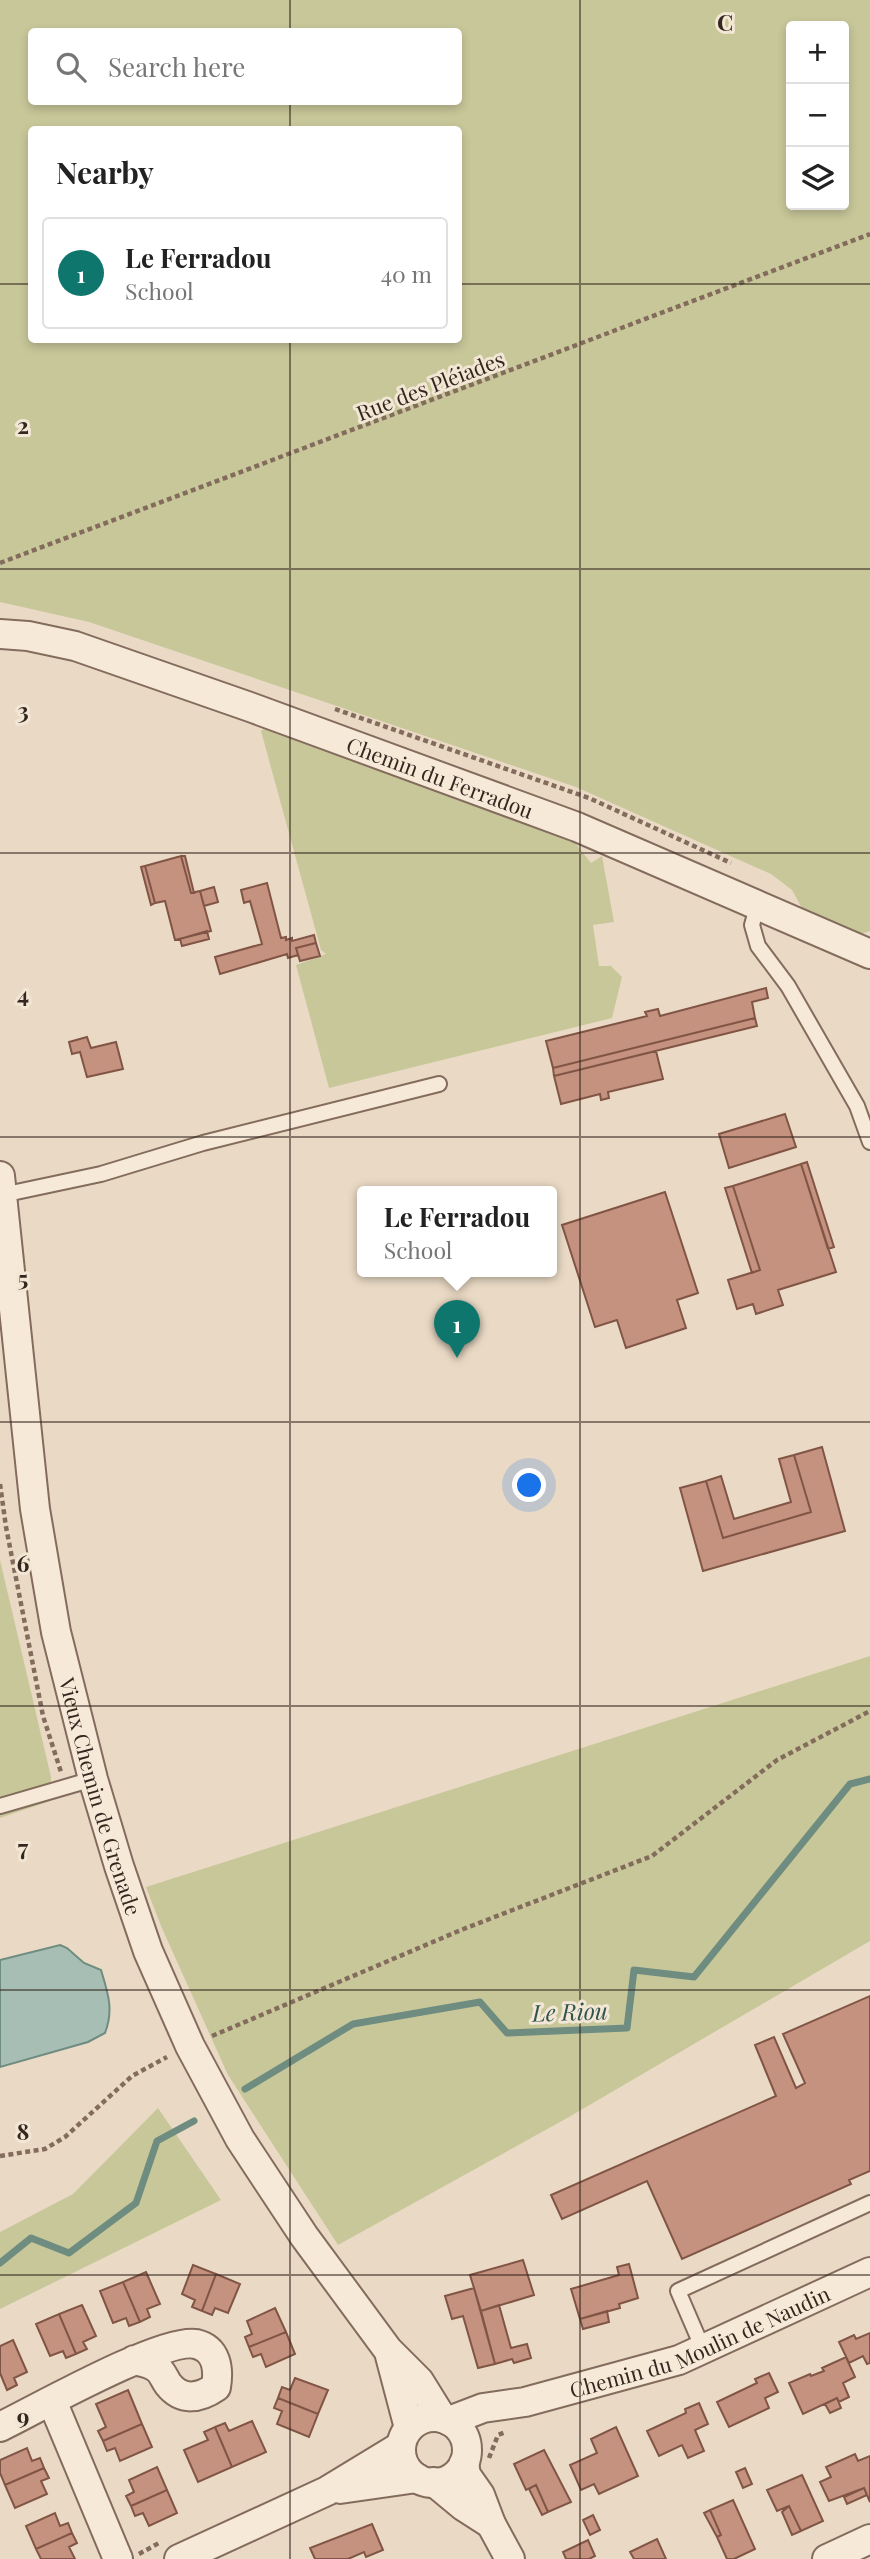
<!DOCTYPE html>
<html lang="en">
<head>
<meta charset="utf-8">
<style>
	body { margin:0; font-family:"Playfair Display",serif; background:#f2f2f2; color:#222 }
	.controls { position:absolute; right:21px; top:21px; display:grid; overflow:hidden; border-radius:7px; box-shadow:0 4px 10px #0003 }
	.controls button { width:63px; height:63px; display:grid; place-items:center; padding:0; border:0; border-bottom:2px solid #e0e0e0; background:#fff; color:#222; font:35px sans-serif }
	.you { position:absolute; left:530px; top:1486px; width:24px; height:24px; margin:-18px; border:5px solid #fff; border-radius:50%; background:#1a73e8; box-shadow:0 0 0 10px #1a73e833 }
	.badge { display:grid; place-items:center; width:46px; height:46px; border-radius:50%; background:#0f766e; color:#fff; font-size:23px; font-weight:700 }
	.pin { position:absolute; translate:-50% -58px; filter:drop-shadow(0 2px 4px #0008) }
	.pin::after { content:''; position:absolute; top:37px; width:24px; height:21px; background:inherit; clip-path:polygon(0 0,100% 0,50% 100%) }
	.popup { position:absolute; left:357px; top:1186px; width:200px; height:91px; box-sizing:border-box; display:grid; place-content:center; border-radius:7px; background:#fff; filter:drop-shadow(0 2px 5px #0005); font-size:23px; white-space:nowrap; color:#767676 }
	.popup b { font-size:26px; color:#222 }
	.popup::after { content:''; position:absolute; left:50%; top:100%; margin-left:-14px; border:14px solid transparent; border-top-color:#fff }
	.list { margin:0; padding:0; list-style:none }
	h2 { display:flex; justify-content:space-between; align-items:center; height:91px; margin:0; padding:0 28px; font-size:30px }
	h2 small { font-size:23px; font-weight:400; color:#767676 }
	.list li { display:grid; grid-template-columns:46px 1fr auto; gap:21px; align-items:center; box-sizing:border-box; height:112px; margin:0 14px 14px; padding:0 14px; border:2px solid #e0e0e0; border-radius:7px }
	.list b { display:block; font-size:26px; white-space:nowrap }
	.list p { margin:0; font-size:23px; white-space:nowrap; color:#767676 }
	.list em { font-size:23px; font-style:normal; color:#767676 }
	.icon { flex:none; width:38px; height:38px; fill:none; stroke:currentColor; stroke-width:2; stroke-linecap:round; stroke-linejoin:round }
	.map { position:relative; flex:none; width:870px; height:2559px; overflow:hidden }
	.search { position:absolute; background:#fff; box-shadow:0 4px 10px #0003; left:28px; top:28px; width:434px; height:77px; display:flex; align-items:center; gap:18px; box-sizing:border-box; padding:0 24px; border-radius:7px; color:#767676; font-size:26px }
	.panel { position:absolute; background:#fff; box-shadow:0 4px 10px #0003; left:28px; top:126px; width:434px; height:217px; border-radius:7px }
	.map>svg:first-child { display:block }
	.green { fill:#c8c79a; fill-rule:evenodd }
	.water { fill:#a7beb4; stroke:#6e8c80; stroke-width:2 }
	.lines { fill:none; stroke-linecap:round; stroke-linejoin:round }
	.stream { stroke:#6e8c80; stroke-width:7 }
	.building { fill:#c5927f; stroke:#815545; stroke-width:2 }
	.service-casing { stroke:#846c5d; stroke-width:18 }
	.minor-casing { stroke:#846c5d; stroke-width:32 }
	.path { stroke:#846c5d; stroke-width:4.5; stroke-dasharray:5 3.5; stroke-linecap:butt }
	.service { stroke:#f6e9d8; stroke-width:14 }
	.minor { stroke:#f6e9d8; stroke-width:28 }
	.grid { fill:none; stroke:#35271f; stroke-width:2; stroke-opacity:0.55 }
	.labels { text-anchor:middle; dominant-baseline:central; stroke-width:6; stroke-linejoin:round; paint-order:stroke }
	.street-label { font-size:21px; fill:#35271f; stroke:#f2e6d4 }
	.water-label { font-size:23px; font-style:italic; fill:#30544d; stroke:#f2e6d4 }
	.grid-label { font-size:23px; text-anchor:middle; font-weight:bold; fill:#35271f; stroke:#f2e6d4; stroke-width:6; stroke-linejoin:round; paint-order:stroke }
</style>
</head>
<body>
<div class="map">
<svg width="870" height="2559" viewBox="0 0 870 2559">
	<rect width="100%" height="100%" fill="#eadac5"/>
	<path class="green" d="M0,0h870v931l-9,3 -58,-24 -11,-20 -21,-16 -195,-87 -487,-165 -89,-20zM791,26h53v179h-53zM32,32h426v70h-426zM32,130h426v210h-426z
		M265,728l19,2 294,108 -2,6 15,19 11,-7 12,66 -21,3 6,41h12l11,11 -10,41 -283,70 -33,-123 30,-11 -5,-4 -60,-219z
		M0,1560l51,217 -1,24 -50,17z
		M870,1656v285l-301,176 -231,128 -110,-170 -67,-149 -15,-39z
		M158,2108l63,92 -221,109v-77l73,-38z"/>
	<path class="water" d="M60,1945l7,3 17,15 17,7c7,23 13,40 4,63l-17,9 -88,25v-107z"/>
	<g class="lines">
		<path class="stream" d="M245,2089l108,-65 127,-22 27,31 120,-5 7,-58 60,7 156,-193 20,-5
			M0,2263l31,-25 38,15 67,-50 21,-62 37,-20"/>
	</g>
	<path class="building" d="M181,856l10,37 9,-2 11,40 -36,9 -10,-39 -10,2 -10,-37z
		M181,856h4l9,37h-3z
		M145,866l10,37 -4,2 -10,-38z
		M267,883l14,55 5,-1v3l6,-2v3l22,-6 2,8 -20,5 2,7 -10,3 -1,-4 -67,20 -5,-17 47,-13 -12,-43 -6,2 -3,-13z
		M214,887l4,15 -14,4 -4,-15z
		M207,931l2,8 -27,7 -2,-7z
		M316,943l4,13 -20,5 -4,-13z
		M766,988l2,10 -16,4 3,16 -202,50 -7,-27 101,-25 -2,-4 13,-3 2,7z
		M755,1018l2,8 -203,50 -1,-8z
		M87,1037l4,11 25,-6 7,27 -36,8 -7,-25 -8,2 -3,-12z
		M656,1051l7,28 -55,13 1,6 -8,2 -1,-6 -39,10 -7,-28z
		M785,1114l11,33 -67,21 -10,-34z
		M807,1162l27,85 -6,2 -27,-85z
		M801,1164l35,108 -58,18 5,15 -27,9 -3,-10 -16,5 -9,-29 32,-10 -27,-84z
		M733,1186l27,84 -8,3 -27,-85z
		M665,1192l33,101 -21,7 9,28 -60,20 -9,-28 -22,7 -33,-102z
		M822,1447l23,84 -142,40 -23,-83 26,-7 17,57 88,-26 -17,-57z
		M794,1455l17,57 -88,26 -17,-57 15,-5 13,43 57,-17 -12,-43z
		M870,1996v175l-21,9 2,4 -169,75 -35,-78 -85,38 -11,-24 225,-99 -21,-51 19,-8 22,51 9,-5 -22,-49z
		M523,2260l11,35 -53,16 -11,-36z
		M629,2264l9,34 -19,6 1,4 -40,11 -9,-30 48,-14 -2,-8z
		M193,2265l23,9 -14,37 -10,-4 3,-7 -13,-6z
		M146,2272l14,32 -13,5 3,8 -10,5 -17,-40z
		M216,2274l24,10 -12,29 -13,-5 -3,7 -10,-4z
		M123,2282l17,40 -11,4 -3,-8 -13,5 -13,-32z
		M474,2288l21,76 -17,4 -15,-52 -11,3 -7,-23z
		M82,2305l14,31 -13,6 4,7 -11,5 -17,-40z
		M499,2305l12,43 16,-4 4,14 -17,5 -2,-4 -17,5 -14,-53z
		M275,2308l11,24 -37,15 -4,-10 7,-3 -5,-13z
		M607,2311l2,11 -26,7 -3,-10z
		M59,2314l17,40 -10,4 -3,-7 -13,5 -14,-32z
		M286,2332l9,22 -29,13 -5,-13 -8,3 -4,-10z
		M870,2333v30l-3,1 -4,-8 -14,7 -10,-21 15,-7 2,4z
		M13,2340l14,32 -13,6 3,7 -10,5 -7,-17v-27z
		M846,2357l9,20 -12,6 6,14 -10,5 -2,-4 -34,16 -14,-31 21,-9 1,2 13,-5 -2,-3z
		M769,2373l9,19 -13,6 4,10 -40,19 -12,-25 40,-19 -2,-4z
		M295,2378l33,12 -10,24 -40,-16 4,-11 8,3z
		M128,2390l14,34 -39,17 -5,-10 8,-4 -10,-23z
		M278,2398l40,16 -9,23 -32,-13 5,-13 -8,-3z
		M837,2398l4,10 -11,5 -5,-9z
		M699,2403l9,21 -13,6 9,21 -16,7 -6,-13 -23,11 -12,-25 39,-18 -1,-4z
		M252,2421l14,31 -34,15 -17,-40 10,-4 4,8z
		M142,2424l10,23 -32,14 -5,-13 -8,3 -4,-10z
		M215,2427l17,40 -34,15 -14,-32 24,-10 -4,-8z
		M616,2427l22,49 -39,18 -5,-10 -13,6 -11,-25 27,-12 -6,-14z
		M27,2448l5,13 8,-3 4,10 -39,17 -5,-12v-13z
		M544,2450l27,52 -23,10 -12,-27 -10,5 -12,-26z
		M855,2454l3,7 12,-5v46l-6,-14 -35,13 -9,-19 11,-5 -5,-10z
		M157,2467l10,23 -36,16 -5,-10 8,-4 -5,-12z
		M44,2468l5,10 -8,3 6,13 -32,14 -10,-23z
		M745,2468l7,16 -9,4 -7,-16z
		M802,2475l21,46 -22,10 -12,-25 -12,5 -10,-21z
		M536,2485l12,27 -6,3 -13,-26z
		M864,2488l3,7 -20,9 -3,-7z
		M167,2490l10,23 -28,13 -6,-13 -8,3 -4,-10z
		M733,2500l22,49 -21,10h-7l-10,-22 4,-2 -11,-25z
		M789,2506l12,25 -9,4 -10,-23z
		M710,2510l11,25 -4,2 -13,-24z
		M55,2513l5,13 8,-3 4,10 -36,16 -10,-23z
		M593,2515l7,15 -10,5 -7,-15z
		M372,2524l11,26 -17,7 -2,-5 -16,7h-33l-5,-11z
		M72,2533l5,10 -8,4 6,12h-34l-5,-10z
		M657,2539l9,20h-32l-4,-7z
		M588,2540l7,16 -6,3h-23l-3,-7z"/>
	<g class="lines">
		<g class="service-casing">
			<path id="service" d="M757,907l-5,18 6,21 30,40 69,120 13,36
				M2,1195l99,-21 102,-31 236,-59
				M0,1806l93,-27
				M703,2349l-25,-58 192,-88"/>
		</g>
		<g class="minor-casing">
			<g id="minor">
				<path id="s1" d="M0,634l28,2 47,10 175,61 327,120 293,127"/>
				<path id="s2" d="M0,1176l35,333 21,123 37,147 26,87 29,85 42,95 50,93 64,97 84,114 31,31 23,37"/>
				<path d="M390,2356l19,72"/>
				<path d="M52,2401l66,158"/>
				<circle cx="434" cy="2450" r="33"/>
				<path id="s3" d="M449,2421l34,-13 42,-6 154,-42 191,-88"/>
				<path d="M0,2427c35,-17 164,-90 196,-83 21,5 23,25 20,43 -16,11 -34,15 -48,-3 -3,-4 -5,-10 -9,-14 -7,-7 -16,-8 -25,-10"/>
				<path d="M464,2463l2,12 14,20 11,29 19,35"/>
				<path d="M434,2482l29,24 28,18"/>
				<path d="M340,2489l77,-11"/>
				<path d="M179,2559l148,-68 74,-45"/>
				<path d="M827,2559l43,-20"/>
			</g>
		</g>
		<path class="path" d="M0,563l870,-329
			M335,709l254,89 142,65
			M0,1484l6,43 37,189 18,56
			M212,2036l249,-106 191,-74 125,-96 93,-49
			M0,2156l45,-7 20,-12 67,-61 35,-19
			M489,2458l9,-23 8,-3
			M139,2554l20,-11"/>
		<use href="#service" class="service"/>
		<use href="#minor" class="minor"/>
	</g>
	<path class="grid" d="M290,0v32M580,0v2559M290,102v28M0,284h32M458,284h412M290,340v2219M0,569h870M0,853h870M0,1137h870M0,1422h870M0,1706h870M0,1990h870M0,2275h870"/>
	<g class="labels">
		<g class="street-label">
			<text transform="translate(430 385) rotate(-21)">Rue des Pléiades</text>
			<text stroke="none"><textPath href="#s1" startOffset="464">Chemin du Ferradou</textPath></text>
			<text stroke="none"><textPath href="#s2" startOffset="630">Vieux Chemin de Grenade</textPath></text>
			<text stroke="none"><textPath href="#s3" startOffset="264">Chemin du Moulin de Naudin</textPath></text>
		</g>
		<g class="water-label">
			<text transform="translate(570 2011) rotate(-2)">Le Riou</text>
		</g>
	</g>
	<g class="grid-label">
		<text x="725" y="31">C</text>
		<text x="23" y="434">2</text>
		<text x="23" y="719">3</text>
		<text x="23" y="1003">4</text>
		<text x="23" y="1287">5</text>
		<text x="23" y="1572">6</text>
		<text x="23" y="1856">7</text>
		<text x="23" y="2140">8</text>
		<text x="23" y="2425">9</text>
	</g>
</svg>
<div class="controls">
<button>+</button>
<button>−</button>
<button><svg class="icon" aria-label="layers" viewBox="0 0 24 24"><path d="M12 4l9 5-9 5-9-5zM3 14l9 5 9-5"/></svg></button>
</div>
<div class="you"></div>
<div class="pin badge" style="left:457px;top:1358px">1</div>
<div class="popup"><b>Le Ferradou</b>School</div>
<div class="search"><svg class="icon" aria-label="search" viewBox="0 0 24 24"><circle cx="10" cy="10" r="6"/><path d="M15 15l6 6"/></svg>Search here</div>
<section class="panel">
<h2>Nearby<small></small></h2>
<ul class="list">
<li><span class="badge">1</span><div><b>Le Ferradou</b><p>School</p></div><em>40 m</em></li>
</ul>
</section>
</div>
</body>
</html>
